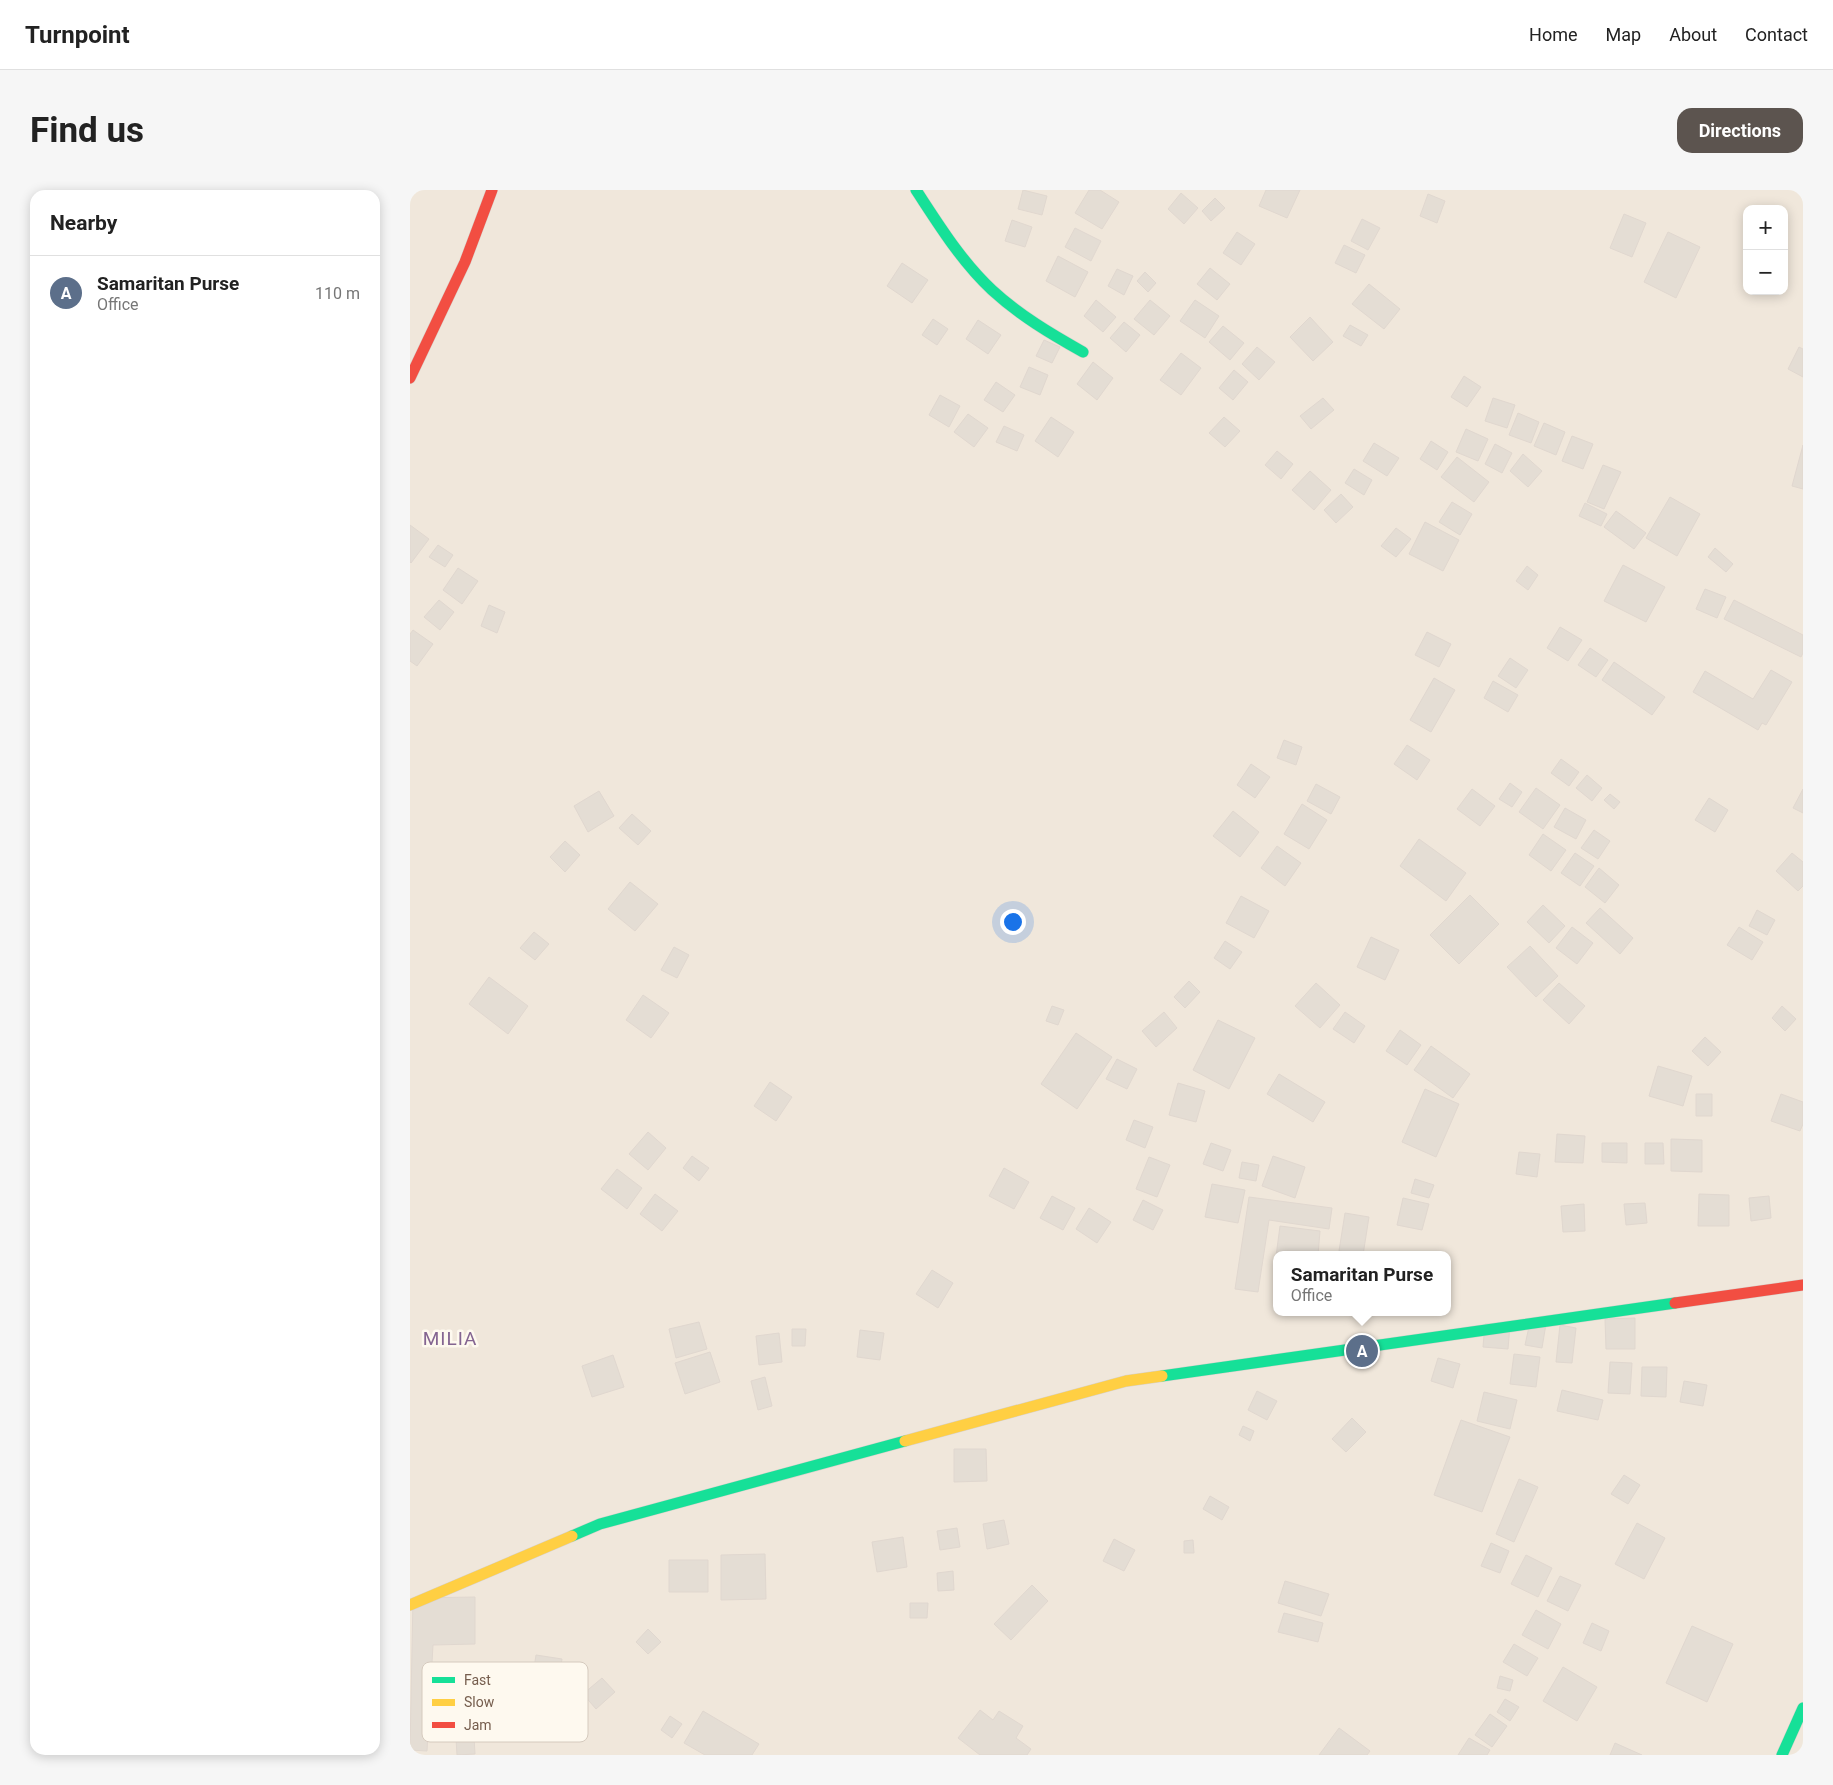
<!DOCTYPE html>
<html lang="en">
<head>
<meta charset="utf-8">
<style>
	body { margin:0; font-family:Roboto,sans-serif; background:#f6f6f6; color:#222 }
	.controls { position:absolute; right:15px; top:15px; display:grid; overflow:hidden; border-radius:10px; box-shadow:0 2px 12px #0003 }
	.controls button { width:45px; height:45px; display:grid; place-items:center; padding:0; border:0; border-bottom:1px solid #e0e0e0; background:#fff; color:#222; font:25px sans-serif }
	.you { position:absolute; left:602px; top:731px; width:18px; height:18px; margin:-12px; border:4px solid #fff; border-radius:50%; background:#1a73e8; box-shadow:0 0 0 8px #1a73e833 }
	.badge { display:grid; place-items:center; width:32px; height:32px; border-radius:50%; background:#5c544f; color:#fff; font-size:16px; font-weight:700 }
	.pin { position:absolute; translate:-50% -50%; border:2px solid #fff; box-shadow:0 1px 5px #0006 }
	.popup { position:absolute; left:863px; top:1061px; width:178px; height:65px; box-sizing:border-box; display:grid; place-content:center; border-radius:10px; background:#fff; filter:drop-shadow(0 1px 4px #0005); font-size:16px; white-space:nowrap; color:#767676 }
	.popup b { font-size:19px; color:#222 }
	.popup::after { content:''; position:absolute; left:50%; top:100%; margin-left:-10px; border:10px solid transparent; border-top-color:#fff }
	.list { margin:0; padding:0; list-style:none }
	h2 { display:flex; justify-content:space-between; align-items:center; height:65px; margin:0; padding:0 20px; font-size:21px }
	h2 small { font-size:16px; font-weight:400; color:#767676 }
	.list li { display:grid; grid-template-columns:32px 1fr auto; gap:15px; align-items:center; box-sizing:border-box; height:75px; padding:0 20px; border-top:1px solid #e0e0e0 }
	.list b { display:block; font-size:19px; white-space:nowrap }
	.list p { margin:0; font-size:16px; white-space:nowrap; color:#767676 }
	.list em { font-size:16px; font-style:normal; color:#767676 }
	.map { position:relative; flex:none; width:1393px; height:1565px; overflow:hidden; border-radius:15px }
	header { display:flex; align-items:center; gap:30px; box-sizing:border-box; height:70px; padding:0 25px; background:#fff; border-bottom:1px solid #e0e0e0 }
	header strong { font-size:24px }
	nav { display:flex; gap:28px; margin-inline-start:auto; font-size:18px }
	.intro { display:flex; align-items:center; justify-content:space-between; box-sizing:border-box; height:120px; padding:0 30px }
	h1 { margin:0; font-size:35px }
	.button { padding:12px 22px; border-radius:15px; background:#5c544f; color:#fff; font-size:18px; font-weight:700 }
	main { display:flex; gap:30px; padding:0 30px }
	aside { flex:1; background:#fff; border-radius:15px; box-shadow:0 2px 12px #0003 }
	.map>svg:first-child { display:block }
	.residential { fill:#f0e7db; fill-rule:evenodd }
	.building { fill:#e4ddd4; stroke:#e0d7cf }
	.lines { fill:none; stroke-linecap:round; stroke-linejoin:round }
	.fast-casing { stroke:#d7d1cb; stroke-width:12 }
	.slow-casing { stroke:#d7d1cb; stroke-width:12 }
	.jam-casing { stroke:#d7d1cb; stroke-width:12 }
	.fast { stroke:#16e098; stroke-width:11 }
	.slow { stroke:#ffcf43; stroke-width:11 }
	.jam { stroke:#f24e42; stroke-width:11 }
	.labels { text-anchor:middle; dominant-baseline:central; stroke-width:5; stroke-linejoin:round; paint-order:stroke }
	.quarter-label { font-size:19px; letter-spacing:1px; fill:#846591; stroke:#fef9ef }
	.key { fill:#fef9ef; stroke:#d5cabe; stroke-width:1 }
	.key-label { font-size:14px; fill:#755d4d }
</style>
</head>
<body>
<header>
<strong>Turnpoint</strong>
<nav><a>Home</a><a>Map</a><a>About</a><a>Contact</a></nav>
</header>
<div class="intro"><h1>Find us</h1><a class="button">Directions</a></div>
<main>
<aside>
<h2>Nearby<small></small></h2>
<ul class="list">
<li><span class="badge" style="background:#5c6f8a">A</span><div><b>Samaritan Purse</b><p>Office</p></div><em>110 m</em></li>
</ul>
</aside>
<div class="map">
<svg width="1393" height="1565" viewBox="0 0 1393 1565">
	<rect width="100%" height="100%" fill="#f8f4ed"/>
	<path class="residential" d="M0,0h1393v1565h-1393zM1337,19h37v82h-37zM867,1065h170v57h-170z"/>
	<path class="building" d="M613,0l24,6 -5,19 -24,-6z
		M679,0h11l19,12 -17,27 -27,-16z
		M856,0h34l-13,28 -28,-12z
		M771,3l17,15 -14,16 -16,-15z
		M1018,4l17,7 -8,22 -17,-7z
		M805,8l10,10 -14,13 -9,-10z
		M1214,24l22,9 -14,34 -22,-9z
		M952,29l18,9 -12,22 -17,-9z
		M602,30l20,7 -7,20 -20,-6z
		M665,38l26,13 -10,20 -26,-14z
		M827,42l18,12 -14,21 -18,-12z
		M1258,42l32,15 -24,51 -32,-16z
		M934,55l21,10 -9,18 -21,-10z
		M648,66l30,16 -13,25 -29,-16z
		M492,73l26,17 -16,23 -25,-17z
		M800,78l20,16 -13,16 -20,-16z
		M707,79l16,7 -9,19 -16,-9z
		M735,82l11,11 -8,9 -11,-11z
		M959,94l31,25 -16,20 -32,-25z
		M686,110l20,17 -13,15 -19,-16z
		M740,110l20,16 -16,19 -20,-16z
		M785,110l24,16 -14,22 -25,-17z
		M900,127l23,25 -20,19 -23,-24z
		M523,129l15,10 -11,16 -15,-10z
		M568,130l23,15 -13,19 -22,-15z
		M714,132l16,13 -14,17 -16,-14z
		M940,135l18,10 -7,11 -18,-10z
		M813,136l21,17 -14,17 -21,-18z
		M634,150l16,7 -8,16 -16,-7z
		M847,157l18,15 -16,18 -17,-16z
		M1389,157l4,2v28l-15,-8z
		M771,163l20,15 -20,27 -21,-15z
		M683,172l20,16 -16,22 -20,-16z
		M619,177l19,8 -8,20 -20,-8z
		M824,180l14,12 -15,18 -14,-12z
		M1054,186l17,11 -14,20 -16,-10z
		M586,192l19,13 -12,17 -19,-12z
		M530,205l20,11 -11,21 -20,-12z
		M913,208l11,12 -23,19 -11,-13z
		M1083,208l22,7 -8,23 -22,-7z
		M1108,223l21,9 -8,21 -22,-8z
		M558,224l20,14 -14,19 -20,-15z
		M641,227l23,15 -16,25 -23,-16z
		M814,227l16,14 -15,16 -16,-14z
		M1134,233l21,9 -9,23 -22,-9z
		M594,236l20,9 -7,16 -21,-9z
		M1056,239l22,10 -10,22 -22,-9z
		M1162,246l21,8 -10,25 -21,-8z
		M1021,251l17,11 -11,18 -17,-11z
		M964,253l25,15 -12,18 -24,-15z
		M1085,254l17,9 -10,20 -17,-9z
		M1393,255v44l-11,-3z
		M867,261l16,13 -12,15 -16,-14z
		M1113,264l19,17 -14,16 -18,-16z
		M1047,267l32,25 -15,20 -33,-25z
		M1193,275l18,7 -17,37 -17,-7z
		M944,279l18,11 -8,15 -19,-12z
		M900,281l21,19 -17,20 -22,-20z
		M931,304l12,13 -17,16 -12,-13z
		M1260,307l30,17 -23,42 -31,-18z
		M1042,312l20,12 -12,21 -21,-13z
		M1175,313l22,11 -6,12 -22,-10z
		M1206,321l30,22 -12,16 -30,-22z
		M1015,332l34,18 -16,31 -34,-17z
		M0,335l19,14 -18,24 -1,-1z
		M986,338l15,11 -15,18 -15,-11z
		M28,355l15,10 -8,12 -16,-10z
		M1305,358l18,16 -7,8 -18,-15z
		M1213,375l42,22 -19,35 -42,-21z
		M1117,376l11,9 -10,15 -12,-9z
		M48,378l20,13 -16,23 -19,-14z
		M1295,399l21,8 -9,21 -21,-9z
		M29,410l15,12 -14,18 -16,-13z
		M1324,410l69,35v18l-2,4 -77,-38z
		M79,415l16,7 -8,21 -16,-7z
		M1150,437l22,13 -14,21 -21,-13z
		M3,440l20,14 -16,22 -7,-5v-27z
		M1017,442l24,12 -12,23 -24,-12z
		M1180,458l18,12 -12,17 -18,-12z
		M1100,468l18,12 -12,18 -18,-12z
		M1204,472l51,35 -13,18 -50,-35z
		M1361,480l21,12 -26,43 -4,-2 -4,7 -65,-38 12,-21 48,28z
		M1024,488l21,12 -24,42 -21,-12z
		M1083,491l25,14 -10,17 -24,-14z
		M874,550l18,7 -6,18 -19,-7z
		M997,555l23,15 -13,20 -23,-16z
		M1151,569l18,13 -10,14 -18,-13z
		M841,574l19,13 -15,21 -18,-13z
		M1177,585l15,13 -10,13 -16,-13z
		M1100,593l12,9 -10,15 -13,-8z
		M906,594l24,13 -9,17 -24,-13z
		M1126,598l24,17 -17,24 -24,-17z
		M1062,599l23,17 -15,20 -23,-17z
		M1393,599v24l-10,-5z
		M189,601l15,25 -26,16 -14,-26z
		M1200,604l10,8 -6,7 -10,-9z
		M1299,608l19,12 -13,22 -20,-12z
		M892,614l25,16 -18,29 -25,-15z
		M1155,618l21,12 -10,19 -22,-12z
		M823,621l26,21 -19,25 -27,-21z
		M222,624l19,17 -13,14 -19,-17z
		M1184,640l16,11 -12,18 -17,-11z
		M1133,644l23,16 -15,21 -22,-16z
		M1009,649l47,34 -20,28 -46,-35z
		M155,651l15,14 -15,17 -15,-15z
		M867,656l24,17 -16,23 -24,-18z
		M1165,663l19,13 -14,20 -19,-13z
		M1382,663l11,9v24l-5,5 -22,-20z
		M1189,678l20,17 -14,18 -20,-16z
		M220,692l28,22 -23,27 -27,-22z
		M1060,705l29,29 -40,40 -29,-29z
		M831,706l28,15 -15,27 -28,-15z
		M1133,715l22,21 -16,17 -22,-21z
		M1190,718l33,30 -13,16 -34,-31z
		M1347,720l18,10 -8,15 -18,-9z
		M1162,737l21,16 -16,21 -21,-16z
		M1329,737l24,15 -11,18 -25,-15z
		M124,742l15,12 -14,16 -15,-12z
		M961,747l28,13 -14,30 -28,-13z
		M815,751l17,11 -12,17 -16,-11z
		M1120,756l28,30 -22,21 -29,-30z
		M264,757l15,8 -12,23 -16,-8z
		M79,787l39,29 -20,28 -39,-30z
		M779,791l11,11 -15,16 -11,-11z
		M906,793l24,22 -20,23 -25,-22z
		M1149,793l26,23 -16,18 -26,-24z
		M233,805l26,18 -18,25 -25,-18z
		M642,816l12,4 -6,15 -12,-4z
		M1372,816l14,13 -11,12 -13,-13z
		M754,822l13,16 -21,19 -14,-16z
		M935,822l20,14 -11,17 -21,-14z
		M808,830l37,18 -26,51 -36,-19z
		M990,840l21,15 -14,20 -21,-14z
		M666,843l36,24 -35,52 -36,-25z
		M1295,847l16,15 -13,14 -16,-15z
		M1021,856l39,28 -17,24 -39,-28z
		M707,869l20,10 -10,20 -21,-10z
		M1248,876l34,10 -9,30 -34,-10z
		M869,884l46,28 -12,20 -46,-28z
		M360,892l22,15 -16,24 -22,-15z
		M768,893l27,8 -9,31 -27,-7z
		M1015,899l34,15 -23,53 -34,-15z
		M1286,904h16v22h-16z
		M1371,904l22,8v22l-3,7 -29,-10z
		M724,930l19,7 -8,21 -19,-8z
		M238,942l18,16 -18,22 -19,-16z
		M1147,944l28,2 -2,27 -28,-1z
		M1261,949l31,1v32l-31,-1z
		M801,953l20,7 -8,21 -20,-7z
		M1192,953h25v20l-25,-1z
		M1235,953h18l1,21h-19z
		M1109,962l21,2 -3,23 -21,-3z
		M282,966l17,12 -10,13 -16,-13z
		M863,966l32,11 -10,31 -33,-12z
		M739,967l21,8 -13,32 -21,-8z
		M832,972l17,3 -3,16 -17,-3z
		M594,978l25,14 -15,27 -25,-13z
		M207,979l25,19 -15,21 -26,-20z
		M1005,989l19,6 -5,13 -18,-5z
		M802,994l33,6 -7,33 -33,-6z
		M245,1004l23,17 -16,20 -22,-17z
		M1289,1004l30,1v31h-31z
		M642,1006l23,12 -12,22 -23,-12z
		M1359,1006l2,22 -20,3 -2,-23z
		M839,1007l83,11 -3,21 -60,-9 -11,72 -23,-3z
		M993,1008l26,6 -7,26 -25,-5z
		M733,1010l20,10 -10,20 -20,-10z
		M1235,1013l2,20 -21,2 -2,-21z
		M1174,1014l1,27 -22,1 -2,-26z
		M679,1018l22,14 -14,21 -21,-14z
		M935,1023l24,4 -6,38 -24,-4z
		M870,1036l40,5 -2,24h-41v10l-2,-1z
		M522,1080l21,13 -15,25 -22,-14z
		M1225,1128v31h-29l-1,-30z
		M289,1132l8,27 -31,9 -7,-29z
		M1120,1132l16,2 -4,24 -17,-3z
		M1075,1134l25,1 -2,24 -25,-2z
		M1150,1135l16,3 -4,35 -16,-1z
		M382,1139h14l-1,17h-13z
		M450,1140l24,3 -4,27 -23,-3z
		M369,1143l3,29 -23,3 -3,-29z
		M300,1162l10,30 -35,12 -10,-31z
		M1104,1164l26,3 -4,30 -26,-3z
		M203,1165l11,32 -32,10 -10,-31z
		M1028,1168l22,6 -7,24 -22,-7z
		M1200,1172l22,1 -2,31 -22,-1z
		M1232,1177h25l-1,30 -25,-1z
		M355,1187l7,29 -14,4 -7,-29z
		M1274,1191l23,4 -4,21 -23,-4z
		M1152,1200l41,10 -5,20 -41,-9z
		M847,1201l20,10 -10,19 -19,-10z
		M1074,1202l33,8 -7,29 -33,-8z
		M942,1228l14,14 -20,20 -14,-13z
		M1051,1230l49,17 -28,75 -48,-17z
		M833,1236l11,5 -4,10 -11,-6z
		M544,1259h32l1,32 -33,1z
		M1214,1285l16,10 -12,19 -17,-10z
		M1109,1289l19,8 -24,55 -18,-8z
		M800,1306l19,11 -7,13 -19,-11z
		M594,1330l5,24 -22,5 -4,-25z
		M1227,1333l28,15 -21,41 -29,-15z
		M547,1338l3,19 -20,3 -3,-19z
		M493,1347l4,30 -30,5 -5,-30z
		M704,1349l21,11 -11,21 -21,-10z
		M783,1350l1,13h-10v-12z
		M1081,1353l18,8 -9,22 -19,-7z
		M355,1364l1,45 -45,1v-45z
		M1116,1365l26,13 -14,29 -27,-13z
		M259,1370h39v32h-39z
		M543,1381l1,19 -16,1 -1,-18z
		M1150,1386l21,9 -13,26 -21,-10z
		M875,1391l44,13 -8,22 -43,-13z
		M622,1395l16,16 -37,39 -17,-16z
		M65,1407v47l-42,1 -6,106 -17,-1 3,-152z
		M500,1413h18l-1,15h-17z
		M1126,1420l25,14 -13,25 -26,-14z
		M874,1423l39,10 -5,19 -40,-10z
		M1182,1433l17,8 -8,20 -18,-8z
		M1282,1436l41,18 -26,58 -41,-19z
		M238,1439l13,13 -13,12 -12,-12z
		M1104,1454l24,14 -11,18 -24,-14z
		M126,1465l26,4 -6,38 -26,-3z
		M1153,1477l34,20 -20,34 -34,-20z
		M1090,1486l13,4 -3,11 -13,-3z
		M192,1488l13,14 -19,17 -13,-15z
		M1095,1509l14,8 -9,14 -13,-9z
		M570,1520l13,10 6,-9 24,15 -7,12 15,11 -4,6h-47l-22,-17z
		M293,1521l56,33 -7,11h-47l-21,-12z
		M1080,1524l17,12 -15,21 -17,-12z
		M260,1526l12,8 -10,14 -11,-8z
		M929,1538l31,23 -3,4h-48z
		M64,1547l1,17 -18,1 -1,-16z
		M1059,1548l21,12 -3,5h-29z
		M1205,1553l27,12h-32z"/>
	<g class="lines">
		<g class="fast-casing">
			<path id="fast" d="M506,0c23,35 45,71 76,100 27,25 59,44 91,62
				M752,1186l513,-73
				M162,1346l28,-12 305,-83
				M1372,1565l21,-47"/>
		</g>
		<g class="slow-casing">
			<path id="slow" d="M495,1251l221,-60 36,-5
				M0,1415l162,-69"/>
		</g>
		<g class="jam-casing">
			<path id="jam" d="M0,188l55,-116 27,-72
				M1265,1113l128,-18"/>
		</g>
		<use href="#fast" class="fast"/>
		<use href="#slow" class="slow"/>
		<use href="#jam" class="jam"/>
	</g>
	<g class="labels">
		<g class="quarter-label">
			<text x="40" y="1148">MILIA</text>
		</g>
	</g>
	<rect x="12" y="1472" width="166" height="80" rx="8" class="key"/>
	<rect x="22" y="1487" width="23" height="6" fill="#16e098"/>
	<rect x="22" y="1509" width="23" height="7" fill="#ffcf43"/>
	<rect x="22" y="1532" width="23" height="6" fill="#f24e42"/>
	<g class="key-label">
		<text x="54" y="1495">Fast</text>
		<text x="54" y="1517">Slow</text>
		<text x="54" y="1540">Jam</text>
	</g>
</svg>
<div class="controls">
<button>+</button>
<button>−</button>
</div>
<div class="you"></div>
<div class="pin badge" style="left:952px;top:1161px;background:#5c6f8a">A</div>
<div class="popup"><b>Samaritan Purse</b>Office</div>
</div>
</main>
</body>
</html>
